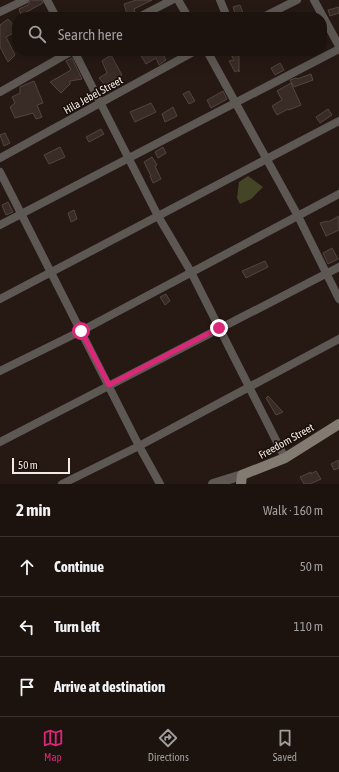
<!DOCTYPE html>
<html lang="en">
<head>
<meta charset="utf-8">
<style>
	body { margin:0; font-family:"Asap Condensed",sans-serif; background:#29201d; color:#f1f3f6 }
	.scale { position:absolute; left:12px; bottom:10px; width:58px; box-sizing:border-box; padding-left:4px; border:2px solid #f3eae6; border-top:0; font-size:11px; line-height:14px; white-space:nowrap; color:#f3eae6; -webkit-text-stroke:3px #1c100b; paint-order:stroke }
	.stop { position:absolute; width:12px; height:12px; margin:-9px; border:3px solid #db2777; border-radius:50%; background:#fff }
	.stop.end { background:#db2777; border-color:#fff; box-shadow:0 1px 4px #0008 }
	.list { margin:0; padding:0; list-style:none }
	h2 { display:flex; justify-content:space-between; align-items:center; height:52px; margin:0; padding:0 16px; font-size:17px }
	h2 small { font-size:13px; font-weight:400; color:#a09e9e }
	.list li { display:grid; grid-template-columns:26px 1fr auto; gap:12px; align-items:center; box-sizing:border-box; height:60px; padding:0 16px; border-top:1px solid #3a322f }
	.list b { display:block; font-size:15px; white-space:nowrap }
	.list em { font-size:13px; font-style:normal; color:#a09e9e }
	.icon { flex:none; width:22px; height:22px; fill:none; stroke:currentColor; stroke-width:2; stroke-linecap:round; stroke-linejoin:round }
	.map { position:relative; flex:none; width:339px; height:484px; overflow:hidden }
	.search { position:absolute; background:#1c130f; box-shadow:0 4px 16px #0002; left:12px; right:12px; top:12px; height:44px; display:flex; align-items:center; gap:10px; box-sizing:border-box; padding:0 14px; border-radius:16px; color:#a09e9e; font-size:15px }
	.sheet { height:232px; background:#1c130f }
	nav { display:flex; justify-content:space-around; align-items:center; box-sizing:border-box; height:56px; border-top:1px solid #3a322f; background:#1c130f; font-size:11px; color:#a09e9e }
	nav a { display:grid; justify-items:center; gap:2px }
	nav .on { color:#db2777 }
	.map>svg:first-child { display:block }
	.green { fill:#444527 }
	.building { fill:#392c26; stroke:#52443e }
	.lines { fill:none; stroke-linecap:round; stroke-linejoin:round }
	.minor { stroke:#5d5853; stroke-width:8 }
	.tertiary { stroke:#5d5853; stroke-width:10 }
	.secondary { stroke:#827b72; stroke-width:10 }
	.route { stroke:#db2777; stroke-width:5 }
	.labels { text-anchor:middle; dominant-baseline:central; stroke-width:3.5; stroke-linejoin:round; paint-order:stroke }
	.street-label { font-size:11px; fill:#f3eae6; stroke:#1c100b }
</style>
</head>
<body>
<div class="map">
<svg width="339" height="484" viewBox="0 0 339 484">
	<rect width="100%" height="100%" fill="#261914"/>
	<path class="green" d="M248,176l15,11 -12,12 -11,5 -3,-6 2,-16z"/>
	<path class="building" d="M30,0h12l1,3 -22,12 -2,-6 9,-4z
		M136,0h16l-18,9 1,3 -8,2 -3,-10z
		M240,5l3,8 -7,3 -3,-9z
		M339,7v6l-9,3 -2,-6z
		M8,19l9,10v2l-11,6 9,18 -7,7 -8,-15v-22z
		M144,51h17l5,9 -7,5 -3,-7 -10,6 -6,-10z
		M229,51h10v21v-2l-4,2 -6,-11 5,-1z
		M111,55l11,20 -17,10 -6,-7 8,-5 -5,-12z
		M72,58l10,21 -12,2v3l-9,9 -11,-11 21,-12 -5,-9z
		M280,63l4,7 -9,5 -4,-7z
		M311,74l2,6 -19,7 -4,-7 6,-2 1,1z
		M34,81l9,22 -6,2 5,12 -6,2 -3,-6 -18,5 -5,-11 5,-4 -3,-6 8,-4v-6z
		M291,83l10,22 -12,5 -1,-1 -11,6 -5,-9 10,-6 -5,-9z
		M189,91l6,10 -6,3 -6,-10z
		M223,91l4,8 -16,9 -4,-8z
		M151,103l5,9 -21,10 -5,-10z
		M173,107l4,9 -12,6 -3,-8z
		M328,109l4,6 -12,8 -4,-6z
		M101,129l3,5 -15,8 -3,-5z
		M5,133l5,10 -6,3 -4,-11z
		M60,147l5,10 -16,7 -5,-9z
		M163,147l3,6 -8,5 -3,-6z
		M152,157l5,8 -2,1 6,13 -8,4 -3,-7h1l-7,-14z
		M8,202l5,10 -7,3 -4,-10z
		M74,210l3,9 -6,3 -3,-9z
		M339,216v14l-13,6 -6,-13 7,-2 1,1z
		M332,248l6,11 -10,5 -5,-11z
		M265,261l3,6 -22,11 -4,-7z
		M166,294l4,7 -5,4 -5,-8z
		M268,396l15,16 -7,3 -10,-17z
		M339,460v8l-5,2 -3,-6z
		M316,471l5,8 -11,5h-6l-4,-7 11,-5v2z"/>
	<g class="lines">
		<path class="minor" d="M47,0l9,17
			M178,0l10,17
			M220,0l7,17
			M314,0l25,46
			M0,12l25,-12
			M139,17l33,-17
			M263,17l34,-17
			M74,51l84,165 33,56 94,186
			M207,51l91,165 41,83
			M0,92l72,-41
			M0,158l195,-107
			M0,172l139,274 21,38
			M0,225l339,-176
			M0,299l339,-178
			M0,371l81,-40 258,-137
			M0,442l339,-175
			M62,484l77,-38 200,-107"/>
		<path class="tertiary" d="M213,484l29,-9"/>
		<path class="secondary" d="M241,484l1,-9 43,-17 54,-34"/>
	</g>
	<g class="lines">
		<path class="route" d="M81,331l28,54 110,-57"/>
	</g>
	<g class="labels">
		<g class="street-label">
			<text transform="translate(93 95) rotate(-29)">Hila Jebel Street</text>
			<text transform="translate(286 441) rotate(-29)">Freedom Street</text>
		</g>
	</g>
</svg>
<div class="scale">50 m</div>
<div class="stop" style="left:81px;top:331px"></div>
<div class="stop end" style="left:219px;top:328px"></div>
<div class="search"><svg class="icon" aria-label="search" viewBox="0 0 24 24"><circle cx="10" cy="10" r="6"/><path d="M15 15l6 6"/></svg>Search here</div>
</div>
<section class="sheet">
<h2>2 min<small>Walk · 160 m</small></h2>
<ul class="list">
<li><svg class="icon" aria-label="ahead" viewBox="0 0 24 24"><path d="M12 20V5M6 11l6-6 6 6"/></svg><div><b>Continue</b></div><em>50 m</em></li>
<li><svg class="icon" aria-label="left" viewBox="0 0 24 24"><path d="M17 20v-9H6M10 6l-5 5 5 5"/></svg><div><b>Turn left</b></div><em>110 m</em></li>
<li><svg class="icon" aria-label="arrive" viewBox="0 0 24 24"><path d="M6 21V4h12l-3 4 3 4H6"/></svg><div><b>Arrive at destination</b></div></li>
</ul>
</section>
<nav>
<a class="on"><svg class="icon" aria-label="map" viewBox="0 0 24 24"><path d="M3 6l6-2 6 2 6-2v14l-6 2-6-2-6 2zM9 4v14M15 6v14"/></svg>Map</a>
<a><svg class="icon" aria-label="directions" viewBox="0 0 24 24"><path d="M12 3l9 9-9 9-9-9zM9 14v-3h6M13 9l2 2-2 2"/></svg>Directions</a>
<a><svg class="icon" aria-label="saved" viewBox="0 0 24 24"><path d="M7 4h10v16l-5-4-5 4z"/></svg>Saved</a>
</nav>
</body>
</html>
